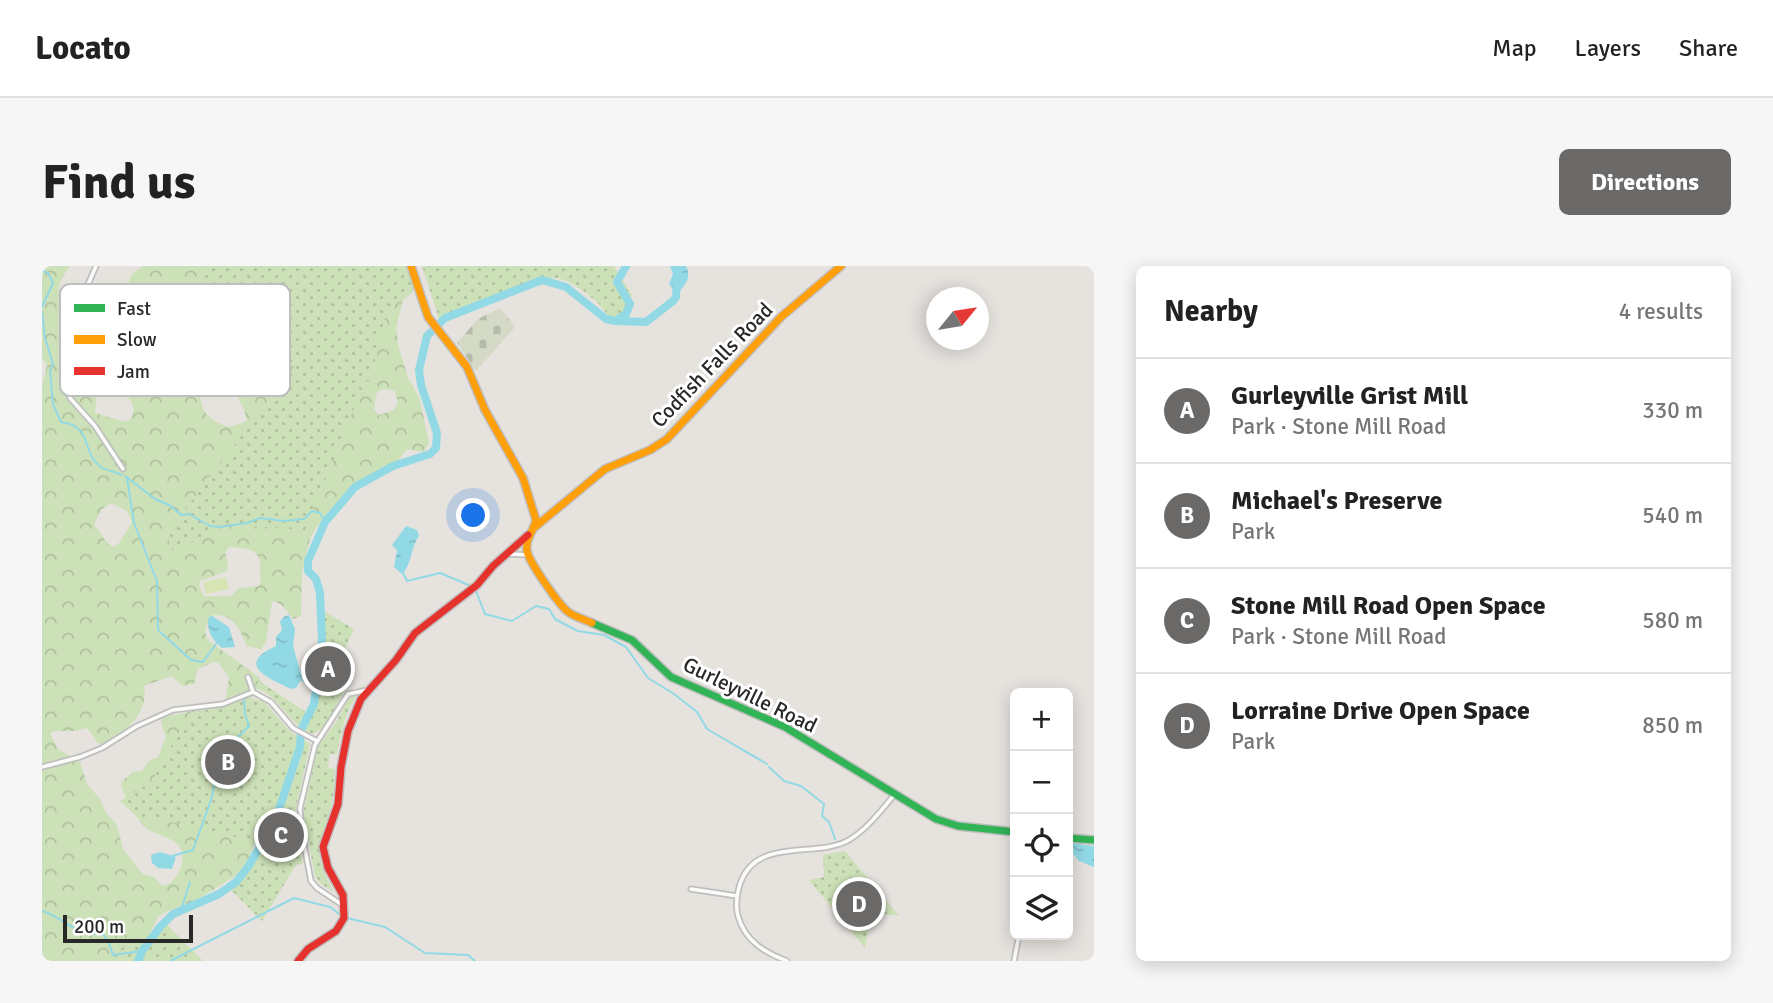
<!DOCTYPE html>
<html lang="en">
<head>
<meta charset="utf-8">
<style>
	body { margin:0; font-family:Signika,sans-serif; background:#f6f6f6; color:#222 }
	.controls { position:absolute; right:21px; bottom:21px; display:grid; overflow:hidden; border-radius:10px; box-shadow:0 4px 18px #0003 }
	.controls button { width:63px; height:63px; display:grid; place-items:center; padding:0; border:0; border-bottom:2px solid #e0e0e0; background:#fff; color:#222; font:35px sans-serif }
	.compass { position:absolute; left:884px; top:21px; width:63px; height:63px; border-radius:50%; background:#fff; box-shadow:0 4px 18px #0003; rotate:60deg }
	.scale { position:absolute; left:21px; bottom:18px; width:130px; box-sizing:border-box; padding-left:7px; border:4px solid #282828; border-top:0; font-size:19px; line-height:24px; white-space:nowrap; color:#282828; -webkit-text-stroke:5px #fff; paint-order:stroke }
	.you { position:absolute; left:432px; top:250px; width:24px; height:24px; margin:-18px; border:5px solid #fff; border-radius:50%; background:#1a73e8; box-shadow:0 0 0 10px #1a73e833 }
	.badge { display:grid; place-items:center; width:46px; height:46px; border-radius:50%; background:#6a6968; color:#fff; font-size:23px; font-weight:700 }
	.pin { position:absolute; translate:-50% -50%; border:4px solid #fff; box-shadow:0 2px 7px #0006 }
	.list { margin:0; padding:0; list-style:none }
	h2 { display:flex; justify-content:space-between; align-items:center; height:91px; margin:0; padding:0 28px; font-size:30px }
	h2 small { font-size:23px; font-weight:400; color:#767676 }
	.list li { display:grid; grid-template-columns:46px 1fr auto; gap:21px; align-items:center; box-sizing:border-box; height:105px; padding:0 28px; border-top:2px solid #e0e0e0 }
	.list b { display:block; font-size:26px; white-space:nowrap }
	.list p { margin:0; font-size:23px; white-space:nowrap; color:#767676 }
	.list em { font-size:23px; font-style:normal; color:#767676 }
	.icon { flex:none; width:38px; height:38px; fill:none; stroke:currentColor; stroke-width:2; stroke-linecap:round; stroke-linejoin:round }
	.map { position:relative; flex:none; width:1052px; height:695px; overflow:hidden; border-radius:10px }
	header { display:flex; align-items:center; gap:42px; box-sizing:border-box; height:98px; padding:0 35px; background:#fff; border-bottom:2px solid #e0e0e0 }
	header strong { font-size:33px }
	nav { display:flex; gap:38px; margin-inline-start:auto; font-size:24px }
	.intro { display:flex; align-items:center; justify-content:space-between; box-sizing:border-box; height:168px; padding:0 42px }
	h1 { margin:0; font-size:49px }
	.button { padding:18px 32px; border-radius:10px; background:#6a6968; color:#fff; font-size:24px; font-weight:700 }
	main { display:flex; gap:42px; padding:0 42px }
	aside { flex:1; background:#fff; border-radius:10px; box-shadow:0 4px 18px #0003 }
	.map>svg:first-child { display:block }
	.forest { fill:url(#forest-crowns); fill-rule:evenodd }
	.cemetery { fill:url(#cemetery-stones) }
	.park { fill:url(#park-dots) }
	.pitch { fill:#d7e5b5 }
	.water { fill:url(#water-ripples) }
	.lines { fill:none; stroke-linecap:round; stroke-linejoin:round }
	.stream { stroke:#92d9e6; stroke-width:2 }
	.river { stroke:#92d9e6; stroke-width:8 }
	.street-casing { stroke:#c0bfbf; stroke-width:7 }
	.fast-casing { stroke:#c0bfbf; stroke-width:10 }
	.slow-casing { stroke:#c0bfbf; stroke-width:10 }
	.jam-casing { stroke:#c0bfbf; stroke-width:10 }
	.street { stroke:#fbfbfa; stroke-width:3.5 }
	.fast { stroke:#30b455; stroke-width:7 }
	.slow { stroke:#ff9f0a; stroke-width:7 }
	.jam { stroke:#e5322d; stroke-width:7 }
	.labels { text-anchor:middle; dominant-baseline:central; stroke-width:6; stroke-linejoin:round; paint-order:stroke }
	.street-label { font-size:21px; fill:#282828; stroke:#fff }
	.key { fill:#fff; stroke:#bebebe; stroke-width:2 }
	.key-label { font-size:19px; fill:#282828 }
</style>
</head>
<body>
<header>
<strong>Locato</strong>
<nav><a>Map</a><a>Layers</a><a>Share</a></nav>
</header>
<div class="intro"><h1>Find us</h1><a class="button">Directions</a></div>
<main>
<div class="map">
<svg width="1052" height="695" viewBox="0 0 1052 695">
	<defs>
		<pattern id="forest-crowns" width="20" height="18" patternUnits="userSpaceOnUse" patternTransform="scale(1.75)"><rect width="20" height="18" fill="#cce1b7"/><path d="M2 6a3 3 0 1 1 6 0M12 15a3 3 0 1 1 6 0" fill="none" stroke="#afc19d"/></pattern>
		<pattern id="cemetery-stones" width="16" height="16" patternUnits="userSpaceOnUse" patternTransform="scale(1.75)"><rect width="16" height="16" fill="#d4dac5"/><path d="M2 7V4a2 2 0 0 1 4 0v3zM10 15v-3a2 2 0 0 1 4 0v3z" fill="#b6bba9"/></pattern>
		<pattern id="park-dots" width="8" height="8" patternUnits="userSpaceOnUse" patternTransform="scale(1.75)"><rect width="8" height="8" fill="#cce1b7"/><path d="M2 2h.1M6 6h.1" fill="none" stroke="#afc19d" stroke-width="1.8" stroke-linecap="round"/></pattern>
		<pattern id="water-ripples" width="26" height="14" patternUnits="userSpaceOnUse" patternTransform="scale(1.75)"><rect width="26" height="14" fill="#92d9e6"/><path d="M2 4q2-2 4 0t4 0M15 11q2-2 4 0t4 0" fill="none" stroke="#7ebac5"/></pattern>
	</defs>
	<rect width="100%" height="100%" fill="#e6e2de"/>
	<path class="forest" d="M0,0h28c-8,11 -16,23 -6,34 3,4 3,6 9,7 5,0 10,-3 16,-1 10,2 16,6 27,3 5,-11 12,-22 15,-34l12,-9h152l115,11 4,11 -2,5 -9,7 -7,28 3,20 9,30 11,19 10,45 -5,10 -17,-3 -10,13 -41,20 -41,47 -5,10 -8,34 -1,43 -8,3 -9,-12 -9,-6 -3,1 -6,40 -5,7 -14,-3c-7,-16 -13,-32 -34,-31 -7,9 -11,16 -4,26l51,37 -1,5 -9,18 13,123 -17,40 -11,12 -35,22 -37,15 -5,4 -22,44h-94v-575l5,-21 -5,-7zM43,75h7l24,13 2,9 -3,8c-28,11 -38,1 -34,-27zM164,119l30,9 8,15 3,12 -17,6c-22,-6 -32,-17 -29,-40zM342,123l11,2 3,12 -4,7 -15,5 -5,-6 3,-17zM63,127l9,2 9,-1c10,5 13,15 8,25l-5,3 -31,-9 2,-19zM69,237l16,8 5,11 -13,21 -5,4 -7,-4 -13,-19 8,-15zM187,281c16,1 34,2 31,22 0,7 2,10 -1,17l-20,2 -8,8h-27l-5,-10 1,-5 27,-10 1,-9 -3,-9zM171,396l6,1 10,15 -4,24 -19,7 -43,8 -2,5 5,15 -8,20 -9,4 -7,10 -9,1 -12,10c0,11 18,42 28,48 12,7 26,7 33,21 3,14 -6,33 -20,35l-8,-9 -11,-3 -20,-25 -6,-24 -11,-12 -6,-14 -13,-15 -7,-22 -22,-13 -8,-15 4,-3h21l12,-3 11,15 5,2c21,-11 46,-32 41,-58l2,-2 26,-9 10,10 12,-2 4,-15z"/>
	<path class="cemetery" d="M458,42l15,19 -39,44 -19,-28 21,-24z"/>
	<path class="park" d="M168,0h197l6,19 -27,28 -16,69 -5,-1 -60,149 -79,-6 -53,28 -7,-18 129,-167 -126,-32z
		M380,0h192l18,29 -8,17 -14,7c-7,-15 -37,-40 -55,-41 -18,0 -35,11 -51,17 -19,7 -38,12 -57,20l-7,7z
		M275,341l37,22 -25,54 15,8c-9,14 -15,38 -32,43 -25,-10 -33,-40 -57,-46l4,-7 48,32c21,-31 17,-72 10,-106z
		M324,417c-19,21 -24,44 -29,71h-7l-2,14 7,1c-1,11 -1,23 -3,33 -11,44 -22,46 2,90l-13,-8 -6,-8 -12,-63 15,-67 18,-24 15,-27z
		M206,432l15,3 27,30 20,13 -16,74 9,46 -7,1 -34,56 -33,-33 18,-19 14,-27 -47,-9 -23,-8 -53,-7 -18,-17 31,-19 40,-71 39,-3z
		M803,585l54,65 -27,-4 -7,36 -56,-68 15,-3 -1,-22z
		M125,659l36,36h-100l3,-5z"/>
	<path class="pitch" d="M184,311l3,12 -23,5 -3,-12z"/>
	<path class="water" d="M628,0h16c6,12 -1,19 -9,28l-8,-10 4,-10z
		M364,260l11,4 2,6c-9,12 -6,27 -17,38l-8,-7 3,-17 -5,-5z
		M247,349l6,14 -2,17 9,32 -6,10 -5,1c-22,-11 -57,-24 -15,-43v-9l6,-7 -2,-9 5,-5z
		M170,350l17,11 6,20 -13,1c-9,-7 -17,-19 -13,-31z
		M1030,577l22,3v21l-15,-6 -10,-12z
		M118,586l16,5 -4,12 -14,-1 -6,-5 -1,-8z"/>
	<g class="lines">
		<path class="stream" d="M0,5l6,2 5,10 -11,24
			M0,46l3,26 8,26 -3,7 3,33 8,18c33,4 19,30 40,45 7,4 14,5 21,8
			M83,210l30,23 16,7 10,9 8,-1 21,12 10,1 27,-4 13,-5 24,3 20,-2 8,-8 8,2 5,8 -8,19
			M85,212l7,45 23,58 1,49 33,30 12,2 13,-18
			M361,307l4,8 33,-8 31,13
			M434,325l9,23 27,7 24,-15 13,3 6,10 13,7 10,5 26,4 22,12 22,31 26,16 23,18 10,17 60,35
			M259,414l8,1 7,7
			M727,501l15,14 17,5 23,18 -2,12 7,6 6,17
			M130,590l21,-6 18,-50 8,-36 10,-18 20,-20 -4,-12 -1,-16
			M139,644l9,-28
			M0,645c22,6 36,28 60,22l7,10 4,12 29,-4
			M305,652l38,9 40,26 43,2 7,6
			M128,695l124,-63 36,9 12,9"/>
		<path class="river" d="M573,55l31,1 27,-21 3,-4 2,-31
			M96,695l4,-10 18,-24 13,-13 46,-20 17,-12 12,-15 14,-24 17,-34 21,-62 1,-17 13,-26 2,-16 7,-23 -3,-72 -4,-14 -8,-8v-10l17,-39 30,-35 38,-21 37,-12 6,-6 1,-15 -16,-48 -2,-15 8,-34 18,-18 97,-38 24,7 40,32 9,2 11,-7 4,-10 -13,-22 9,-16"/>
		<g class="street-casing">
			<path id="street" d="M54,0l-20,46 -2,34 -9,32 1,8 4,12 25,28 28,43
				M467,288l20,1
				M206,411l5,15
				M0,501l38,-10 22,-9 35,-22 36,-16 50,-6 30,-12 18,10 22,26 24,13
				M649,623l46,7
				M302,640l-27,-18 -6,-7 -9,-47 -2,-26 15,-63 33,-51 20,-4
				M745,695c-23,-9 -42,-20 -49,-45 -3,-11 -1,-22 2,-32 16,-48 75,-25 109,-44 18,-11 32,-29 46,-46
				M972,695l5,-26"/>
		</g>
		<g class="fast-casing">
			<path id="fast" d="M550,357l40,17 39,37 114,50 151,92 22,7 57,6
				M1026,572l26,2"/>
		</g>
		<g class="slow-casing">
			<path id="slow" d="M369,0l17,51 39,50 18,43 38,68 13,42c-2,11 -11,18 -9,31 2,11 31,52 40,60 7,6 17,8 25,12
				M493,261l70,-58 45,-19 17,-11 114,-122 60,-51"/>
		</g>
		<g class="jam-casing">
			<path id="jam" d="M256,695l10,-12 28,-18 8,-13 -1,-23 -15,-27 -5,-21 15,-43 3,-37 7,-36 13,-32 35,-39 19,-27 62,-48 16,-19 35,-31"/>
		</g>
		<use href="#street" class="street"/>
		<use href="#fast" class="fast"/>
		<use href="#slow" class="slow"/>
		<use href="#jam" class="jam"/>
	</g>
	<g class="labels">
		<g class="street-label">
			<text transform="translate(670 99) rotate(-46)">Codfish Falls Road</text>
			<text transform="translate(708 429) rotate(26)">Gurleyville Road</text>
		</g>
	</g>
	<rect x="18" y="18" width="230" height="112" rx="10" class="key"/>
	<rect x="32" y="38" width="31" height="8" fill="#30b455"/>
	<rect x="32" y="69" width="31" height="9" fill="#ff9f0a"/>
	<rect x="32" y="101" width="31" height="8" fill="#e5322d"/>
	<g class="key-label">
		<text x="75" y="49">Fast</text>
		<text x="75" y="80">Slow</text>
		<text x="75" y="112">Jam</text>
	</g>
</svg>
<div class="controls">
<button>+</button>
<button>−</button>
<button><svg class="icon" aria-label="locate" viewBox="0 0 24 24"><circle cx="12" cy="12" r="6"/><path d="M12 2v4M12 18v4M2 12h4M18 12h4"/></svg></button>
<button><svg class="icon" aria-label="layers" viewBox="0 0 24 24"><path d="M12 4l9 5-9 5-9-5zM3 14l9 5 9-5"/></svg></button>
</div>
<svg class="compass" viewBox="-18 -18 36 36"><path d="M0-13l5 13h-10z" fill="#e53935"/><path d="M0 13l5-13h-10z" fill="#767676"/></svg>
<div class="scale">200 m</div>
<div class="you"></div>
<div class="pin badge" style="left:286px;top:403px">A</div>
<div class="pin badge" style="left:186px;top:496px">B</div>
<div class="pin badge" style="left:239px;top:569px">C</div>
<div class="pin badge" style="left:817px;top:638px">D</div>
</div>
<aside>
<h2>Nearby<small>4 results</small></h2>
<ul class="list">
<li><span class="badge">A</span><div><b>Gurleyville Grist Mill</b><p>Park · Stone Mill Road</p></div><em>330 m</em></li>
<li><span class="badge">B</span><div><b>Michael's Preserve</b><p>Park</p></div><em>540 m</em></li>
<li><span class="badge">C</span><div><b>Stone Mill Road Open Space</b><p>Park · Stone Mill Road</p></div><em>580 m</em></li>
<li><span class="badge">D</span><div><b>Lorraine Drive Open Space</b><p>Park</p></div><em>850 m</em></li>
</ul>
</aside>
</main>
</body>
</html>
